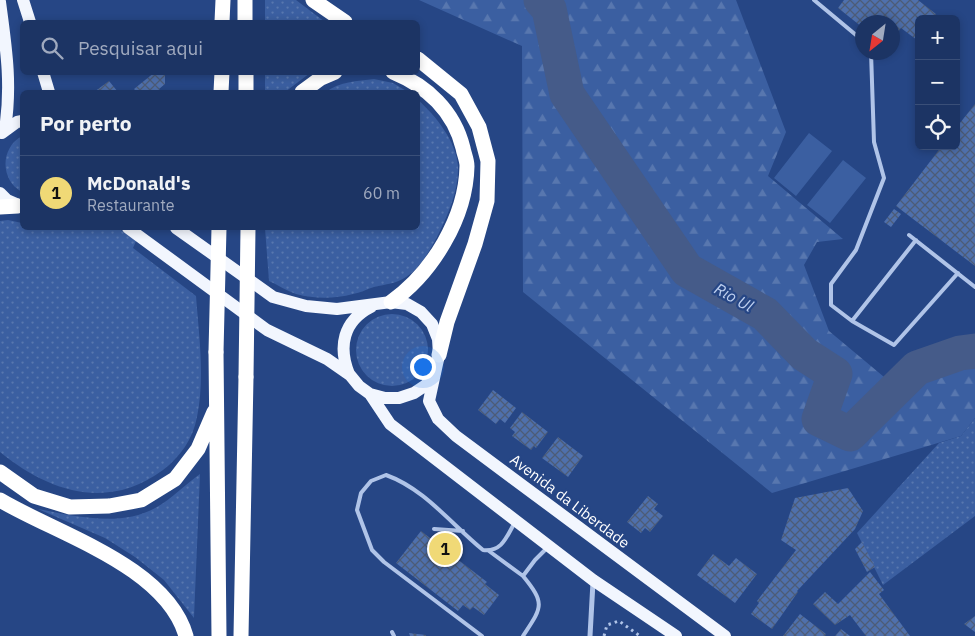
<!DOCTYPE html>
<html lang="pt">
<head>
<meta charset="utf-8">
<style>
	body { margin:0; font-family:"IBM Plex Sans",sans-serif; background:#253c6a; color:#f1f3f6 }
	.controls { position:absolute; right:15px; top:15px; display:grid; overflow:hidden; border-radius:8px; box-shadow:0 2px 8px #0003 }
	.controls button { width:45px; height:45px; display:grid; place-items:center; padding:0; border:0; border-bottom:1px solid #3a4f78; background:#1c3464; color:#f1f3f6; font:25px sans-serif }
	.compass { position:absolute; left:855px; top:15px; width:45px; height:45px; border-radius:50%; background:#1c3464; box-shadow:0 2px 8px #0003; rotate:210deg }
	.you { position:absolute; left:422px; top:366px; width:18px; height:18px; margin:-12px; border:4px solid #fff; border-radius:50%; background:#1a73e8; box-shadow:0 0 0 8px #1a73e833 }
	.badge { display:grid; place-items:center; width:32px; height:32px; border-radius:50%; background:#f0d976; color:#111; font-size:16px; font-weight:700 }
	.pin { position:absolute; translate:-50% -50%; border:2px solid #fff; box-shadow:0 1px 5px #0006 }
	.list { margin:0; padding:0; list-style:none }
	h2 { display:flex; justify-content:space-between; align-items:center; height:65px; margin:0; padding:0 20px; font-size:21px }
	h2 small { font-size:16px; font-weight:400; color:#a0aabf }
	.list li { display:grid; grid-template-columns:32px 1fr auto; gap:15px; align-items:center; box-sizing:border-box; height:75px; padding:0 20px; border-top:1px solid #3a4f78 }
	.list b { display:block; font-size:19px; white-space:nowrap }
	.list p { margin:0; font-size:16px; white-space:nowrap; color:#a0aabf }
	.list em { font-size:16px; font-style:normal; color:#a0aabf }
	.icon { flex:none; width:28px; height:28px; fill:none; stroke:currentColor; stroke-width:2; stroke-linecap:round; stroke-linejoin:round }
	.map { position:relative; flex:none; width:975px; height:636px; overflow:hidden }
	.search { position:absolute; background:#1c3464; box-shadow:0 2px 8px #0003; left:20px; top:20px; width:400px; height:55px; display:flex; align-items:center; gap:12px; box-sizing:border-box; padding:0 18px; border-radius:8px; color:#a0aabf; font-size:19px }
	.panel { position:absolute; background:#1c3464; box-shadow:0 2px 8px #0003; left:20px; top:90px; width:400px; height:140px; border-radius:8px }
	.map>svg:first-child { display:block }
	.grass { fill:url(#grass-dots) }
	.forest { fill:url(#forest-firs) }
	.park { fill:#3b5fa1 }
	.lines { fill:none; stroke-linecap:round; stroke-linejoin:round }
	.river { stroke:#455b89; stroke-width:35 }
	.building { fill:url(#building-cross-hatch) }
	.path { stroke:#b0c4e8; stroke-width:3; stroke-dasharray:2.5 4; stroke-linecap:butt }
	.lane { stroke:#b0c4e8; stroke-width:4 }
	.street { stroke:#b0c4e8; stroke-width:5 }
	.primary { stroke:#f2f6fe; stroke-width:12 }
	.highway { stroke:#fff; stroke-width:15 }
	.highway-bridge { stroke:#fff; stroke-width:15 }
	.labels { text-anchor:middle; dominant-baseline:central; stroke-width:4.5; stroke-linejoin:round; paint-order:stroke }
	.street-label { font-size:15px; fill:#fff; stroke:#264685 }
	.water-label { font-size:16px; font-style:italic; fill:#bcceef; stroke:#264685 }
</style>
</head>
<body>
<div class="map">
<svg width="975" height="636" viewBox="0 0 975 636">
	<defs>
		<pattern id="grass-dots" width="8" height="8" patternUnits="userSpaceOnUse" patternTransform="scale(1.25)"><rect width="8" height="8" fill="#3b5fa1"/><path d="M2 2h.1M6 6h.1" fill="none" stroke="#5877af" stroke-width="1.8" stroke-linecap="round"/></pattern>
		<pattern id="forest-firs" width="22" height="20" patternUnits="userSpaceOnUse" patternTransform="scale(1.25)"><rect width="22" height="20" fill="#3b5fa1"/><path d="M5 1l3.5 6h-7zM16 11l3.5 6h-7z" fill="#5877af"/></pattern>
		<pattern id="building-cross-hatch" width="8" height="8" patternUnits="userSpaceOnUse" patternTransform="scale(1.25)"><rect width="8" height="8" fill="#4f70ac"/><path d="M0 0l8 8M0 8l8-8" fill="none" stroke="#4d5c77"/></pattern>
	</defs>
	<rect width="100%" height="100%" fill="#264685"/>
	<path class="grass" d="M265,0h31l29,22h-60z
		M265,73v-1l45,1 -25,19h-20z
		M374,79l19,4 15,9h-82c12,-10 32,-11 48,-13z
		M418,100c18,16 38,41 40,66 1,24 -10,49 -20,69 -8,15 -17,32 -32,42 -10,7 -20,7 -32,10 -7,2 -14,6 -21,7 -19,5 -38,5 -57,0 -9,-3 -18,-9 -27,-13l-4,-53h153z
		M22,136v56c-22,-12 -22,-44 0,-56z
		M8,220l14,3v5h96l18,13 -3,7 63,48c3,40 9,82 1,121 -4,22 -17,40 -34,53 -55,41 -114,22 -163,-18v-231z
		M356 350a36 36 0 1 1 72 0a36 36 0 1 1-72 0Z
		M975,418v98l-92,69 -26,-52 82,-90 22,-7z
		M200,474l-6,144 -30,-38 -29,-23 -30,-19 -67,-29c37,7 83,19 119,-2 14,-8 29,-23 43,-33z"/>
	<path class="forest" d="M419,0h317l50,132 -18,44 75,63 -26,3 -13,23 25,66 79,66 43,-52 24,9v64l-14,18 -189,57 -249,-201 -1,-246z"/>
	<path class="park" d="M809,133l23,18 -36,45 -22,-18z
		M843,160l23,18 -36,45 -23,-18z"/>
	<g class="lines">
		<path class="river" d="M541,0l8,9 18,85 120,176 78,44 39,40 31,20 -16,45 31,15 67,-66 43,-15 15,-2"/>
	</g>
	<path class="building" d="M844,0h74l18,14 -4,5h-13v18l-2,3 -16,-12 -9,12v-18h-30v5l-24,-19z
		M155,72h10v12l-6,5 3,3h-25l-3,-3z
		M109,81l9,11h-24z
		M975,104v162l-79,-60 46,-60h14v-18z
		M894,209l7,5 -10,13 -7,-5z
		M493,390l23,18 -11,15 -5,-4 -4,5 -18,-14z
		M522,412l26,20 -12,16 -2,-2 -3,4 -19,-14 3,-4 -5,-4z
		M558,437l25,19 -15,21 -26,-19z
		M848,488l15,23 -8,18 -58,62 1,1 -26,37 -21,-15 8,-11 -2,-2 39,-51 -15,-10 14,-42z
		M648,496l10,8 -4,5 9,7 -13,16 -5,-4 -4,5 -14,-11z
		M421,531l66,51 -2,2 14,11 -15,20 -11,-8 -3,3 -7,-5 -5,6 -62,-48z
		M862,542l13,25 -8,5 -12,-23z
		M713,554l16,12 7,-8 21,16 -22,29 -38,-28z
		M870,572l14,18 -5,4 31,42h-44l-16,-21 -15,10 -22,-21 12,-12 13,12z
		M800,614l26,20 -1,2h-42z
		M975,616v16l-11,-8z
		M841,629l9,7h-15z
		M409,633l17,2v1h-16z"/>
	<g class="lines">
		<path class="path" d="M604,636l3,-11 12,-4 21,15"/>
		<path class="lane" d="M814,0l48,40
			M909,235l66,52
			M916,240l-64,81 42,24 64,-72
			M852,321l-21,-16v-21l25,-34 28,-72 -10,-36 -3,-90
			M434,529l29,2
			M489,551l34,25
			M392,632l2,4
			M482,636l-98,-74 -12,-12 -15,-40 4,-17 10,-12 15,-6c39,14 65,49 97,75 19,2 23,-12 32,-28
			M523,636c19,-29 23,-32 0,-60l12,-16 13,-13"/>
		<path class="street" d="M590,636l3,-54"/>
		<path class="primary" d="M23,0l7,22
			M0,2c6,45 12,82 5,127
			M43,72l6,20
			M2,133l15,-11 5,-1
			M0,193l7,7 14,6
			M128,228l139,102 60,29 23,16 9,11 11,8 15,4h14l15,-5 12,-8 7,-11
			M176,228l97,69 33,9 31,3 54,-7 16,2 14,8 11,12 6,15 1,16 -10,46 9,18 18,17 269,200
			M349,374c-11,-27 -6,-53 22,-67
			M370,394l20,30 203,156 83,56"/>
		<path class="highway" d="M245,0v22
			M313,0l32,22
			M222,22l1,-22
			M418,59l43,35 18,33 9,34 -1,40 -12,43 -28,78 -8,33
			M246,72v20
			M221,92l1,-20
			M302,92l19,-14 14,-6
			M0,207l18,-1
			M391,302c41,-29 75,-84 76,-136 0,-6 -3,-12 -4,-18 -9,-37 -36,-62 -70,-76
			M216,352l3,284
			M0,472l34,24 36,11 39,-1 32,-6 34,-21 23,-30 16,-37
			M0,500c57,34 166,66 186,136
			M241,636l5,-259"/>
		<path class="highway-bridge" d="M216,352l3,-124
			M246,377l2,-149"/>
	</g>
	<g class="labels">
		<g class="street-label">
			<text transform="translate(570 501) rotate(37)">Avenida da Liberdade</text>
		</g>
		<g class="water-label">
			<text transform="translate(734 297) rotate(29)">Rio Ul</text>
		</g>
	</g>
</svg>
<div class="controls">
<button>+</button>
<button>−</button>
<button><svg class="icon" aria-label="locate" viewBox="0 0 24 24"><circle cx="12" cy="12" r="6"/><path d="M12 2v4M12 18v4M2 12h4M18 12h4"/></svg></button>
</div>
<svg class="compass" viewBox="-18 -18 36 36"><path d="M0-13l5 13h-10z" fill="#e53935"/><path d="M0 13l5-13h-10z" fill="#a0aabf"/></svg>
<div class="you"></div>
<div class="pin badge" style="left:445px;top:549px">1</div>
<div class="search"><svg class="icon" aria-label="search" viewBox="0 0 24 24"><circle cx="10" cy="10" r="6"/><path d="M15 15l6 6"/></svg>Pesquisar aqui</div>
<section class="panel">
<h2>Por perto<small></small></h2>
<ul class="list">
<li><span class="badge">1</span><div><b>McDonald's</b><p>Restaurante</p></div><em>60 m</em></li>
</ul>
</section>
</div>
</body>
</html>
